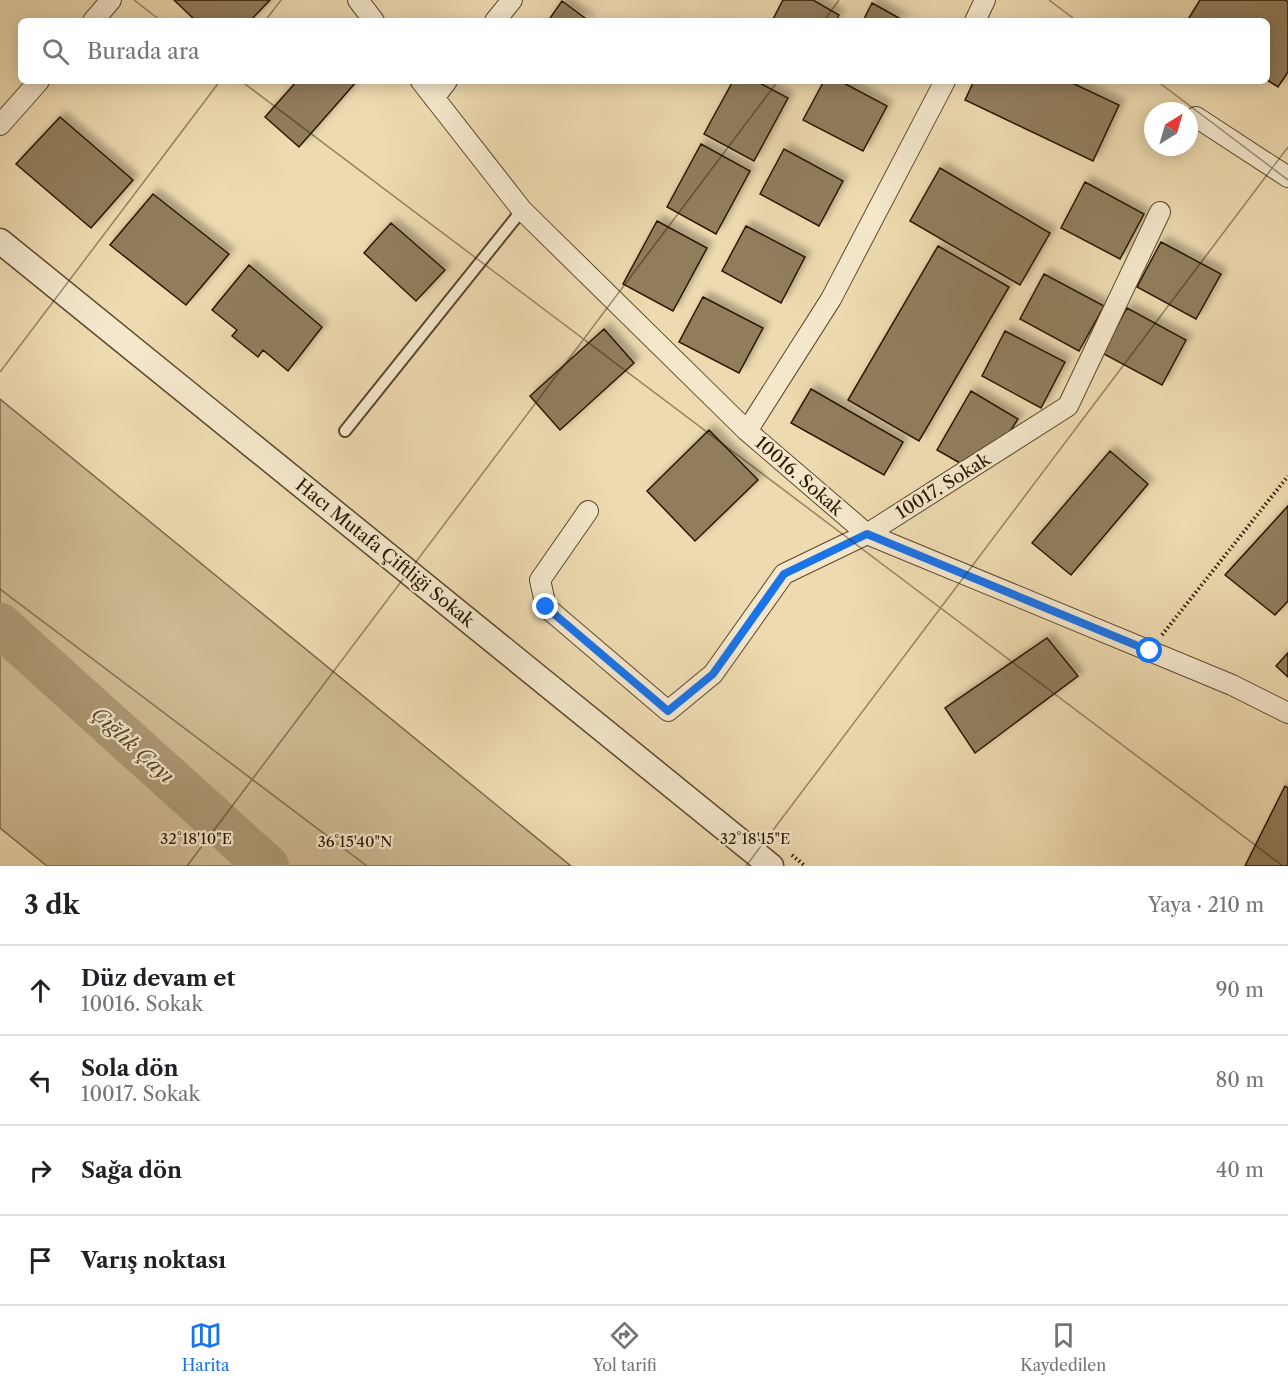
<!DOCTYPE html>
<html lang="tr">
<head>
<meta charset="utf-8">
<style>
	body { margin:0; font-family:"Libre Caslon Text",serif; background:#f2f2f2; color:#202124 }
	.compass { position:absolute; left:1144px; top:102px; width:54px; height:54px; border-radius:50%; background:#fff; box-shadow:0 3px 15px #0003; rotate:37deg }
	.stop { position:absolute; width:18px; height:18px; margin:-14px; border:4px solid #1a73e8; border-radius:50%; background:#fff }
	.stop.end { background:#1a73e8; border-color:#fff; box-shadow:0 2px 6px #0008 }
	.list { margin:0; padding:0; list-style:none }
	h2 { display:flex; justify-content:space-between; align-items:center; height:78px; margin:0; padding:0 24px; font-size:26px }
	h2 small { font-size:20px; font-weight:400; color:#757577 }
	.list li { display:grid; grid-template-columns:39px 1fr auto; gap:18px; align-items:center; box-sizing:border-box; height:90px; padding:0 24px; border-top:2px solid #e0e0e0 }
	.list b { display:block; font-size:22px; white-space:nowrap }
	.list p { margin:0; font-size:20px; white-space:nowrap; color:#757577 }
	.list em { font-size:20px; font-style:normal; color:#757577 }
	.icon { flex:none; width:33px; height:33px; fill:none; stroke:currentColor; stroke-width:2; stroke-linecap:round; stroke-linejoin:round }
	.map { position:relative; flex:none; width:1288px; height:866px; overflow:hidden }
	.search { position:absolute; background:#fff; box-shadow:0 3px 15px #0003; left:18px; right:18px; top:18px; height:66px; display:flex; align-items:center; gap:15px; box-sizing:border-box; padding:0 21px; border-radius:9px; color:#757577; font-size:22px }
	.sheet { height:438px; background:#fff }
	nav { display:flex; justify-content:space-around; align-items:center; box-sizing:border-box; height:84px; border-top:2px solid #e0e0e0; background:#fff; font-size:16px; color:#757577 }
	nav a { display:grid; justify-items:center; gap:3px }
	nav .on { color:#1a73e8 }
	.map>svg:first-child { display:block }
	.green { fill:#cdb992; stroke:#7c6849; stroke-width:1.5 }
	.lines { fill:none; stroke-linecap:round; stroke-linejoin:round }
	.river { stroke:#ac9874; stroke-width:44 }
	.building { fill:#917d5c; stroke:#2c1800; stroke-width:1.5; filter:url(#shadow) }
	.service-casing { stroke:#5c482c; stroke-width:14 }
	.minor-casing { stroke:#5c482c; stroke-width:22 }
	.tertiary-casing { stroke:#5c482c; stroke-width:27 }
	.path { stroke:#2c1800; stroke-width:4; stroke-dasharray:1.5 3; stroke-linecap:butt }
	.service { stroke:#f4e7cc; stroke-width:10 }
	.minor { stroke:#f4e7cc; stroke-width:20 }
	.tertiary { stroke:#f4e7cc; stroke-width:24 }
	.route { stroke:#1a73e8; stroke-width:8 }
	.ticks { fill:none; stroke:#2c1800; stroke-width:1.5; stroke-opacity:0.45 }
	.labels { text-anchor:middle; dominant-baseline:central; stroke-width:4.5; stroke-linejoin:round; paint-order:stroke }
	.street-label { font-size:18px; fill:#2c1800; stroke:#f4e7cc }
	.water-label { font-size:20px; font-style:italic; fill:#5f4b2e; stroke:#f4e7cc }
	.ticks-label { font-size:15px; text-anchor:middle; fill:#2c1800; stroke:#f4e7cc; stroke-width:4.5; stroke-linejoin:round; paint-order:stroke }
</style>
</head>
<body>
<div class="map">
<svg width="1288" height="866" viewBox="0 0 1288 866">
	<defs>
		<filter id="shadow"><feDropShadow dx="5.5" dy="-5.5" stdDeviation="3" flood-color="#0004"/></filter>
	</defs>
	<rect width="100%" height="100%" fill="#eedab0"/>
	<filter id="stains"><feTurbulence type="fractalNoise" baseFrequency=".00333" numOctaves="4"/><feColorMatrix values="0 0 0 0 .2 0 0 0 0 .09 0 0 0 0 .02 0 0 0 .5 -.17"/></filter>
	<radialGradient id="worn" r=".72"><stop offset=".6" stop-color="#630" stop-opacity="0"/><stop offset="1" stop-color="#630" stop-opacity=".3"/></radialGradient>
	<path class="green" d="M0,399l571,467h-524l-47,-38z"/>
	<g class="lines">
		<path class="river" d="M0,625l267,241"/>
	</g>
	<path class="building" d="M174,0h96l-20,21h-54z
		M783,0h30l26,15 -3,6h-64z
		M1200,0h85l3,2v70l-10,15 -11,-7v-59h-80z
		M562,1l27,20h-41z
		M872,3l27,15 6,3h-42z
		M297,81h60l-58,66 -34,-30z
		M733,81h23l32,17 -34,63 -50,-27z
		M824,81h16l47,25 -24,45 -60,-31z
		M974,81h94l51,24 -26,56 -128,-61z
		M60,117l73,63 -42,48 -75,-64z
		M701,144l49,27 -34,63 -49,-27z
		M784,149l59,32 -24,45 -59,-32z
		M940,168l110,65 -30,52 -110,-64z
		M1085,182l59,32 -24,45 -59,-31z
		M153,194l76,60 -43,51 -76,-60z
		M657,221l50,27 -34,63 -50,-27z
		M391,223l54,47 -29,31 -52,-48z
		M746,226l59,31 -24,46 -59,-32z
		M1161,242l60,32 -25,45 -59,-32z
		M938,246l71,41 -90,154 -71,-41z
		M249,265l73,62 -34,44 -25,-21 -5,7 -26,-21 5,-6 -25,-20z
		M1044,274l60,32 -25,45 -59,-32z
		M703,297l60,31 -24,45 -60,-31z
		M1127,308l59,32 -24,45 -60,-32z
		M604,329l30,34 -74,67 -30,-34z
		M1005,331l60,31 -24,46 -59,-32z
		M811,389l92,53 -19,33 -93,-52z
		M971,391l47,28 -16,25 -35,23 -30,-17z
		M709,430l49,50 -63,61 -48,-50z
		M1110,451l38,33 -77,91 -39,-32z
		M1288,506v95l-13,14 -50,-40z
		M1047,638l31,38 -103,77 -30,-45z
		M1288,653v24l-12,-11z
		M1285,786l3,2v78h-43z"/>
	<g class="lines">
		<g class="service-casing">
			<path id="service" d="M345,431l177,-221"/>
		</g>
		<g class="minor-casing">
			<path id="minor" d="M358,0l16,21
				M93,21l18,-21
				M495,21l17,-21
				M975,21l10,-21
				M421,81l101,129 225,221 120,103 365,151 56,28
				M434,98l13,-17
				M1196,117l92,60
				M0,125l39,-44
				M747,431l84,-132 114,-218
				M588,511l-48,69 6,27 122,104 45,-37 71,-100 83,-40 201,-128 92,-194"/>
		</g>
		<g class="tertiary-casing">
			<path id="tertiary" d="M0,241l771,625"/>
		</g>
		<path class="path" d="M1162,635l126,-159
			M792,855l13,11"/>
		<use href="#service" class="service"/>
		<use href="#minor" class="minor"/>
		<use href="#tertiary" class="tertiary"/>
	</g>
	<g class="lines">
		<path class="route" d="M546,607l122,104 45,-37 71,-100 83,-40 283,117"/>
	</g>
	<path class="ticks" d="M134,0l27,21M1049,0l28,21M265,21l16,-21M824,21l15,-21M241,81l1042,785M1157,81l131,99M0,372l220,-291M0,589l367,277M187,866l591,-785M746,866l542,-719"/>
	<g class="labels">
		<g class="street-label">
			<text transform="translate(799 476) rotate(41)">10016. Sokak</text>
			<text transform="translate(943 486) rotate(-32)">10017. Sokak</text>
			<text transform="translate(385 553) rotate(39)">Hacı Mutafa Çiftliği Sokak</text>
		</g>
		<g class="water-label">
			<text transform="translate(133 745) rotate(42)">Çığlık Çayı</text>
		</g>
	</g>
	<g class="ticks-label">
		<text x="196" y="844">32°18'10"E</text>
		<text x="755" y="844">32°18'15"E</text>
		<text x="355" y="847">36°15'40"N</text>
	</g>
	<rect width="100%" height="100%" filter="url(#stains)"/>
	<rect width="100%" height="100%" fill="url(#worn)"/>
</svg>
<svg class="compass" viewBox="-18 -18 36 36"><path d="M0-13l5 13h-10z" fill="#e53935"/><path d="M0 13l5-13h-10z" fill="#757577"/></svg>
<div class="stop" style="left:1150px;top:651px"></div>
<div class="stop end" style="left:546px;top:607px"></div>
<div class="search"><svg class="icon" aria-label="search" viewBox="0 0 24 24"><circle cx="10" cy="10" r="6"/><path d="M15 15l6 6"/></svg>Burada ara</div>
</div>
<section class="sheet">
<h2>3 dk<small>Yaya · 210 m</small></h2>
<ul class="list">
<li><svg class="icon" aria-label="ahead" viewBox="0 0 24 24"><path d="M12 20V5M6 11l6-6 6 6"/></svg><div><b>Düz devam et</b><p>10016. Sokak</p></div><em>90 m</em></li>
<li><svg class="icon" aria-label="left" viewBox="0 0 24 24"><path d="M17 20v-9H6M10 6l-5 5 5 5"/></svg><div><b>Sola dön</b><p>10017. Sokak</p></div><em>80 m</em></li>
<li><svg class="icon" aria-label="right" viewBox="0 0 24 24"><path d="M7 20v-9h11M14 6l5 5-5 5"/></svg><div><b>Sağa dön</b></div><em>40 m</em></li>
<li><svg class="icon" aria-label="arrive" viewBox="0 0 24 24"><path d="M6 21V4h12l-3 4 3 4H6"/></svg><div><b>Varış noktası</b></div></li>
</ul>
</section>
<nav>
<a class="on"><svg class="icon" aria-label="map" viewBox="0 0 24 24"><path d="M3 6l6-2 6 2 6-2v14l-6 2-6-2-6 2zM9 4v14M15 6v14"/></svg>Harita</a>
<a><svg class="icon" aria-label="directions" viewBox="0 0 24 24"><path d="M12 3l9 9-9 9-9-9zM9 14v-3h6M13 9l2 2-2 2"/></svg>Yol tarifi</a>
<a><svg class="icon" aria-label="saved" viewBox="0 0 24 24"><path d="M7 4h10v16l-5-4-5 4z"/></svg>Kaydedilen</a>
</nav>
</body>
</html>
